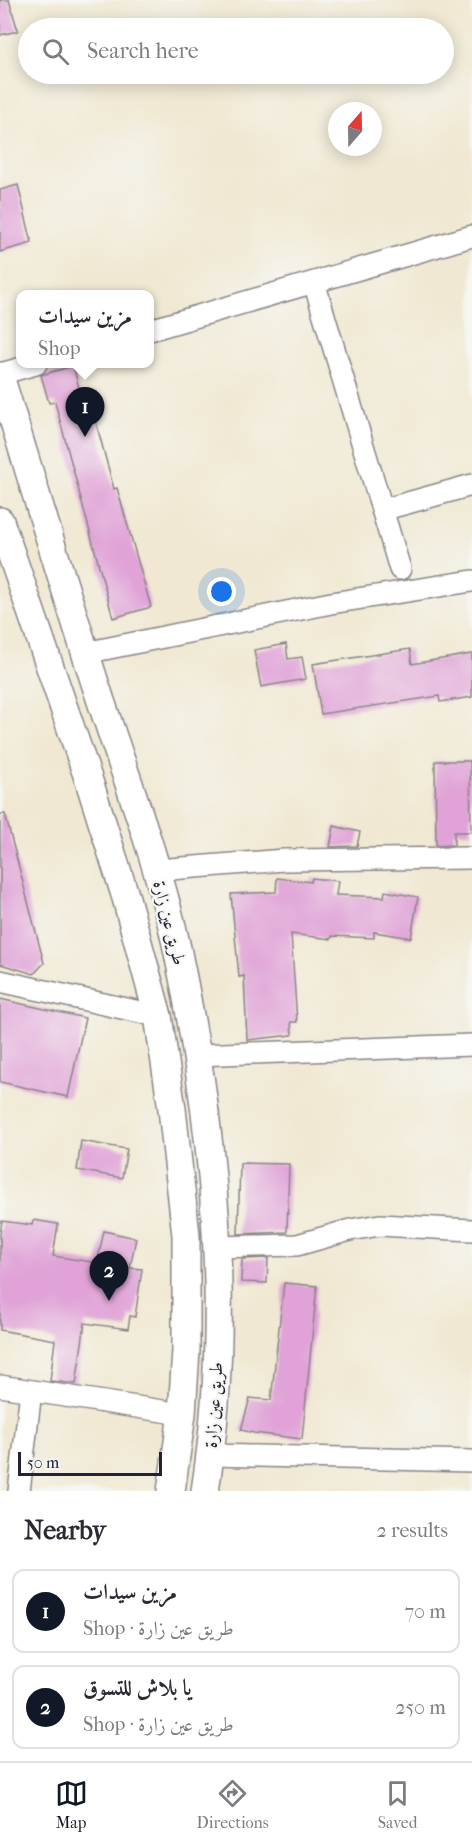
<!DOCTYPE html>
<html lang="en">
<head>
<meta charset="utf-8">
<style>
	body { margin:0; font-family:"IM FELL French Canon",Amiri,serif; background:#f7f7f7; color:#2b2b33 }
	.compass { position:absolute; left:328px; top:102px; width:54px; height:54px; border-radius:50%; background:#fff; box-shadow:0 3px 15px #0003; rotate:20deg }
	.scale { position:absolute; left:18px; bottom:15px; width:144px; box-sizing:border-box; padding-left:6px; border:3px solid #22223b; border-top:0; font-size:16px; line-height:21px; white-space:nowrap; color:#22223b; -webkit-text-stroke:4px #f6f6f2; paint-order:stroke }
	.you { position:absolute; left:222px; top:592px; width:21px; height:21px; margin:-15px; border:4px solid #fff; border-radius:50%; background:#1a73e8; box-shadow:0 0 0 9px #1a73e833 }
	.badge { display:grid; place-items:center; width:39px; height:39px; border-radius:50%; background:#111827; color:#fff; font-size:20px; font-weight:700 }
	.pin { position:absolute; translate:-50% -50px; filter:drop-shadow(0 2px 3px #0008) }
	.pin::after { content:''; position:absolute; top:32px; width:21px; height:18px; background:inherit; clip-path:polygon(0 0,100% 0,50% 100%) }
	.popup { position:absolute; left:16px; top:290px; width:138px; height:78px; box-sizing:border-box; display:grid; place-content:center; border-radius:12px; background:#fff; filter:drop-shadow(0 2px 4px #0005); font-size:20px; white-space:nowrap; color:#7c7c81 }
	.popup b { font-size:22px; color:#2b2b33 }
	.popup::after { content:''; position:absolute; left:50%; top:100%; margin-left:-12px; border:12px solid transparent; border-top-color:#fff }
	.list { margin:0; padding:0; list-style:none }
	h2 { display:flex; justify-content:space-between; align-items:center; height:78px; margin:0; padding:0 24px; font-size:26px }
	h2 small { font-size:20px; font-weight:400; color:#7c7c81 }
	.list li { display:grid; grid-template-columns:39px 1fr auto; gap:18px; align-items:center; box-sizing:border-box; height:84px; margin:0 12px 12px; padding:0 12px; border:2px solid #e1e1e2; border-radius:12px }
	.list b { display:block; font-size:22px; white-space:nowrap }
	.list p { margin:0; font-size:20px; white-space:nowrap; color:#7c7c81 }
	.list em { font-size:20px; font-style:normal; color:#7c7c81 }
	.icon { flex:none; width:33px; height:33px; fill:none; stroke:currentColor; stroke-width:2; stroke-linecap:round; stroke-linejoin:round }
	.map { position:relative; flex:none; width:472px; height:1491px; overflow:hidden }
	.search { position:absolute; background:#fff; box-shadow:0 3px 15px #0003; left:18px; right:18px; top:18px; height:66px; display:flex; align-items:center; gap:15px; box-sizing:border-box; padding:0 21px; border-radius:33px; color:#7c7c81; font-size:22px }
	.sheet { height:270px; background:#fff }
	nav { display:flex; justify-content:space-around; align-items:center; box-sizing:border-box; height:84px; border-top:2px solid #e1e1e2; background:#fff; font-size:16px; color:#7c7c81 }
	nav a { display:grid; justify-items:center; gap:3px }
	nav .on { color:#111827 }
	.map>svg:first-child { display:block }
	.building { fill:#e0a2d7 }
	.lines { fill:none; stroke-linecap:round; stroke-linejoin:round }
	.minor-casing { stroke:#898586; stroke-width:24 }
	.major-casing { stroke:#898586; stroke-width:30 }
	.minor { stroke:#fff; stroke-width:21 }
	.major { stroke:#fff; stroke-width:27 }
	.labels { text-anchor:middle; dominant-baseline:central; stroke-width:4.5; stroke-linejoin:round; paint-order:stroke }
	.street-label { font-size:18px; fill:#22223b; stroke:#f6f6f2 }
</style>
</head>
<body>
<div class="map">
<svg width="472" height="1491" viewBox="0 0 472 1491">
	<rect width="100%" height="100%" fill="#f6f6f2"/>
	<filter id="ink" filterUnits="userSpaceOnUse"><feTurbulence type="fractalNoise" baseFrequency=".0167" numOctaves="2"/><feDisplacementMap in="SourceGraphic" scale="12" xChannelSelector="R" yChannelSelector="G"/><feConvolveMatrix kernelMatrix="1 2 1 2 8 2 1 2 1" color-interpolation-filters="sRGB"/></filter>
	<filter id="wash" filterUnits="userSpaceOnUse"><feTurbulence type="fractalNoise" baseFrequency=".008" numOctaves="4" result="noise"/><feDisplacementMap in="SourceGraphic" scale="24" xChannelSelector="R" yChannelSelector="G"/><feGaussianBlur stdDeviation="1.35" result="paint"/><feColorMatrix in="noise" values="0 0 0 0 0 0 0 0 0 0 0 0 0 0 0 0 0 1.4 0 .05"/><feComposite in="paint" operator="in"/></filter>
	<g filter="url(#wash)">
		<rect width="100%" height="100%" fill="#f0e8d2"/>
		<g id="blocks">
			<path class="building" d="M0,0h9l9,31 -18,4z
				M18,185l14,58 -32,9v-62z
				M73,366l11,40 7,-2 23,85 3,-1 34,119 -38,11 -58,-216 -6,1 -8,-28z
				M286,644l2,15 14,-2 4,22 -45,8 -7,-37z
				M410,649l2,15 60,-10v43l-32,5 -1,-6 -118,18 -8,-50z
				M435,761h35l1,71h-17v13l-18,1z
				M0,814h5l39,149 -10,11 -34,-10z
				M334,826l26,6 -3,14 -27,1z
				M277,878l34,4 1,-4 26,3 -2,14 48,2 1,-6 33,6 -7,41 -37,-6v6l-42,-2 -1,3 -40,-5 6,88h-6l1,13 -45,5 -3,-64 -5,1 -8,-83 45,-2z
				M0,999l85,19 -17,79 -68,-15z
				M81,1141l46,8 -5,29 -45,-8z
				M240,1163l49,1 -2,68 -49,2z
				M33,1220l25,4 -5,32 44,7 7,-32 32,7 -6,30 12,1 -7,48 -5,-1 -2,13 -43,-6 -9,61 -26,-3 5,-41 -55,-10v-96l2,-13 30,4z
				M268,1258l-1,25 -26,-1 1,-23z
				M284,1283l33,3 -15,153 -48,-6 -13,-3 9,-32 21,2z"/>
		</g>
	</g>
	<g filter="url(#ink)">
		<use href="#blocks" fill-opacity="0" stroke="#898586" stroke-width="1.5"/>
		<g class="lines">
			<g class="minor-casing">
				<path id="minor" d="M314,282l86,287
					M150,330l322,-94
					M0,374l36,-10
					M382,510l90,-25
					M85,653l246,-50 141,-22
					M157,870l127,-10 188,-2
					M0,981l158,35
					M196,1055l276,-10
					M216,1247l81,-2 53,-15 30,-5 92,5
					M0,1386l182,28
					M211,1455l261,6
					M19,1491l12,-100"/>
			</g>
			<g class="major-casing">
				<path id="major" d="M0,376c32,104 63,209 97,313 28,86 61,171 80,259 37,176 56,364 28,543
					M0,521l90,263 36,114 32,118 14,93 14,126v115l-4,64 -11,77"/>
			</g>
			<use href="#minor" class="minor"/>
			<use href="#major" class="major"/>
		</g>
	</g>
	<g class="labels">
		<g class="street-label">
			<text transform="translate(169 923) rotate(76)">طريق عين زارة</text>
			<text transform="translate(214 1405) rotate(-86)">طريق عين زارة</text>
		</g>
	</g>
</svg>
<svg class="compass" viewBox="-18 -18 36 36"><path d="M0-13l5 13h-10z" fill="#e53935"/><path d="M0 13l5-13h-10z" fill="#7c7c81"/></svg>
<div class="scale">50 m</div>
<div class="you"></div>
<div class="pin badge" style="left:85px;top:437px">1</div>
<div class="popup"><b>مزين سيدات</b>Shop</div>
<div class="pin badge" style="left:109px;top:1301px">2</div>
<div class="search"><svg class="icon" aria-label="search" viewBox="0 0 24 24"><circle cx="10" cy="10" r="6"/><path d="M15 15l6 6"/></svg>Search here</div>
</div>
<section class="sheet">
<h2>Nearby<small>2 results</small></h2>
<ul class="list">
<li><span class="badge">1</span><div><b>مزين سيدات</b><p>Shop · طريق عين زارة</p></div><em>70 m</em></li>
<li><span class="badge">2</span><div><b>يا بلاش للتسوق</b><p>Shop · طريق عين زارة</p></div><em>250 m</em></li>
</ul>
</section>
<nav>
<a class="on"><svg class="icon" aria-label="map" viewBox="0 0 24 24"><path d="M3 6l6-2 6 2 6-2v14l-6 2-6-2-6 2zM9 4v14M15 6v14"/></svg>Map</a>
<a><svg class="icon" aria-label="directions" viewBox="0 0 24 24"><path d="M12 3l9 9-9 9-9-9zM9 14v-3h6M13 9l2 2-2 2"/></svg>Directions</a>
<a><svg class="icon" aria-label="saved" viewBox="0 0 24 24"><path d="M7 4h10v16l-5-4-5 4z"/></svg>Saved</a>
</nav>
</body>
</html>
